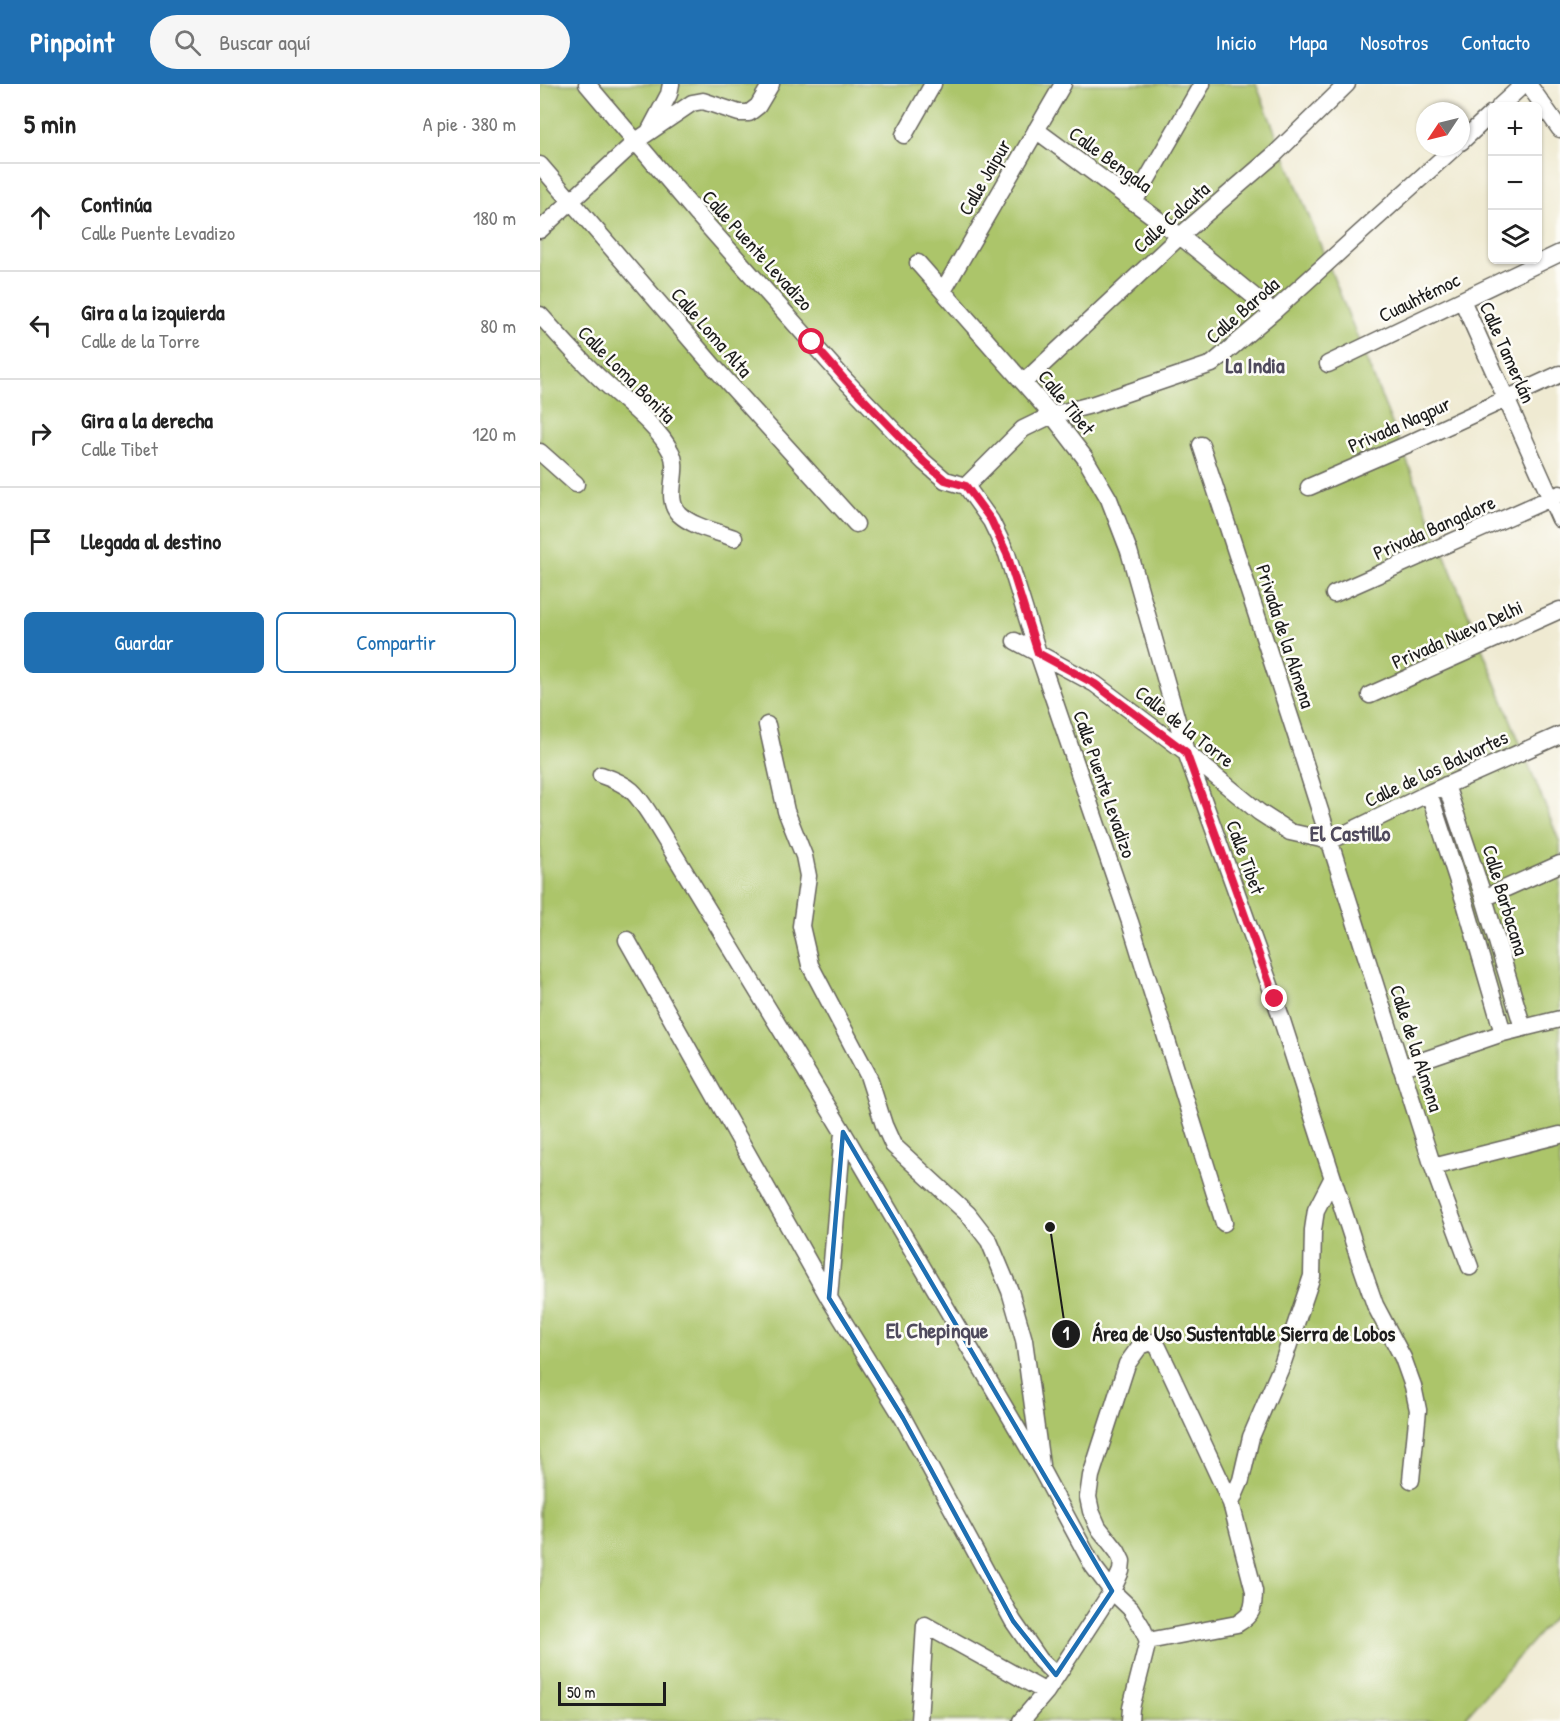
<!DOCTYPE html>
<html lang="es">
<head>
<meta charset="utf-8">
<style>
	body { margin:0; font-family:"Patrick Hand",sans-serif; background:#f6f6f6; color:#222 }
	.controls { position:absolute; right:18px; top:18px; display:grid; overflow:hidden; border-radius:9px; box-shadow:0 2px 4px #0004 }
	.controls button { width:54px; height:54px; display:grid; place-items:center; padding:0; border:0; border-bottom:2px solid #e0e0e0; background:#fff; color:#222; font:30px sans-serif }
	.compass { position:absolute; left:876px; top:18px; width:54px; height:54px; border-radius:50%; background:#fff; box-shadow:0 2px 4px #0004; rotate:235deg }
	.scale { position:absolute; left:18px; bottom:15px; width:108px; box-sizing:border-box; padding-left:6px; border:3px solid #1c1c1c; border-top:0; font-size:16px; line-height:21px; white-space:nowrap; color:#1c1c1c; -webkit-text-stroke:4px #fdfcf7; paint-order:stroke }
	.stop { position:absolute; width:18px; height:18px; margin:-14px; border:4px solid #e11d48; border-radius:50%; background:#fff }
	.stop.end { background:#e11d48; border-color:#fff; box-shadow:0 2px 6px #0008 }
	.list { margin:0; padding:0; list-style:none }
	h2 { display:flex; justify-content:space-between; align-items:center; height:78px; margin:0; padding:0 24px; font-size:26px }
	h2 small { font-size:20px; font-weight:400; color:#767676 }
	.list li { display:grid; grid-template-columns:39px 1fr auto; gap:18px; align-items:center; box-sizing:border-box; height:108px; padding:0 24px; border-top:2px solid #e0e0e0 }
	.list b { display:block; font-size:22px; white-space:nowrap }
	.list p { margin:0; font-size:20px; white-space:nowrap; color:#767676 }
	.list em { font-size:20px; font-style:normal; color:#767676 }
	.actions { display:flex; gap:12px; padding:18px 24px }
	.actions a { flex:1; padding:14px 0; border:2px solid #1f6fb2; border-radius:9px; text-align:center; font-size:21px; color:#1f6fb2 }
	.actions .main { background:#1f6fb2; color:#fff }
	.icon { flex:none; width:33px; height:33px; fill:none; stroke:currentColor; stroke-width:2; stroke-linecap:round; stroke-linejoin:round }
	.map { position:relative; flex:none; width:1020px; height:1637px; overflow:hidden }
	header { display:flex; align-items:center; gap:36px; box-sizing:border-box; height:84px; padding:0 30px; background:#1f6fb2; color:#fff }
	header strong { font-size:28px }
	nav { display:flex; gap:33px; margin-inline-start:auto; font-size:21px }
	.search { width:420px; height:54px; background:#f6f6f6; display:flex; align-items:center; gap:15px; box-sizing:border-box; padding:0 21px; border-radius:33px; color:#767676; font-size:22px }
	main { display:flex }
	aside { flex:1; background:#fff }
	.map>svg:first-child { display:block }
	.green { fill:#acc56b; stroke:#647044; stroke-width:1.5 }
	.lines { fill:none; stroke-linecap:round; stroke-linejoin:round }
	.minor-casing { stroke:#66645c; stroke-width:19 }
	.minor { stroke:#fff; stroke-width:16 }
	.route { stroke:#e11d48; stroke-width:8 }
	.marked { fill:none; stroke:#1f6fb2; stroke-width:4.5; stroke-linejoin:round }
	.labels { text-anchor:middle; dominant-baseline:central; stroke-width:5; stroke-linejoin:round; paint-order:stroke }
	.street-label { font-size:20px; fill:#1c1c1c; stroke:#fdfcf7 }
	.quarter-label { font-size:22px; font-weight:bold; fill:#4f4a5d; stroke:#fdfcf7 }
	.leader { fill:none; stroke:#1c1c1c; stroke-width:2 }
	.callout-dot { fill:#1c1c1c; stroke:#fdfcf7; stroke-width:2 }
	.mark-label { font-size:18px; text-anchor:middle; font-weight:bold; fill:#fff }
	.callout-label { font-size:21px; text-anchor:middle; font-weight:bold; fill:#1c1c1c; stroke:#fdfcf7; stroke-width:5; stroke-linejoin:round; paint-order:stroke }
</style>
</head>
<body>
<header>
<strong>Pinpoint</strong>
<div class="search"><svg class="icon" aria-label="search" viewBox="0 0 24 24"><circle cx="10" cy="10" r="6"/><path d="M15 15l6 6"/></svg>Buscar aquí</div>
<nav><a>Inicio</a><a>Mapa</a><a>Nosotros</a><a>Contacto</a></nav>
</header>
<main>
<aside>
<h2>5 min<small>A pie · 380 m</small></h2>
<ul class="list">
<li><svg class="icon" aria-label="ahead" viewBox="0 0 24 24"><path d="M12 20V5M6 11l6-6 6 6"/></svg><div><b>Continúa</b><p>Calle Puente Levadizo</p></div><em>180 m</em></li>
<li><svg class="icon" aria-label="left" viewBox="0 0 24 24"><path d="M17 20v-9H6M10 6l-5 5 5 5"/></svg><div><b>Gira a la izquierda</b><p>Calle de la Torre</p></div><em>80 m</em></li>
<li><svg class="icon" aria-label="right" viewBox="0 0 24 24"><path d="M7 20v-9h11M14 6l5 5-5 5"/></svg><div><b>Gira a la derecha</b><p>Calle Tibet</p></div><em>120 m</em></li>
<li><svg class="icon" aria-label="arrive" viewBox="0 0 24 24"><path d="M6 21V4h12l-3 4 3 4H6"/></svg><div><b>Llegada al destino</b></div></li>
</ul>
<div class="actions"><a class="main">Guardar</a><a>Compartir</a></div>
</aside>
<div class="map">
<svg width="1020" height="1637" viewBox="0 0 1020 1637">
	<rect width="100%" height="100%" fill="#fdfcf7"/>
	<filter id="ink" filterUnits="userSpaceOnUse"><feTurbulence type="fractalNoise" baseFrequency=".0167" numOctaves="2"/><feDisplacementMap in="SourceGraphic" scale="12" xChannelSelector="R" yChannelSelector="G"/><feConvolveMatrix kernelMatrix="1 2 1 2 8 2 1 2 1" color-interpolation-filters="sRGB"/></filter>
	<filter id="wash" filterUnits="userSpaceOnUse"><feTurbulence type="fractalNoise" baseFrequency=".008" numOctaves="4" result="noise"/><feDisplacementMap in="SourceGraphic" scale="24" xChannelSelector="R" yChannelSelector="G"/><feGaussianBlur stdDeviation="1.35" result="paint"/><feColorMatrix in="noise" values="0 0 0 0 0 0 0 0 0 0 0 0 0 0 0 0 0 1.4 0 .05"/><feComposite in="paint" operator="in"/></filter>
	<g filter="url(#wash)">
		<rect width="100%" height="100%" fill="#efead2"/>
		<path class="green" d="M0,0h716l304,759v767l-98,111h-922z"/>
	</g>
	<g filter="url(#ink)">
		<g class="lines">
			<g class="minor-casing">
				<path id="minor" d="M47,0l111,131 147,165 79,82 21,18 21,6 25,35 16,33 31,99 92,269 94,301
					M988,0l32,45
					M960,22l24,-22
					M110,46l19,-36 2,-10
					M496,46l144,106 93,76
					M364,51l29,-51
					M921,58l31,-29
					M0,81l175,203 141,156
					M594,118l68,-118
					M0,146l96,-89 56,-38 11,-2 36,12h10l9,-7 13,-22
					M378,179l134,152 33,43 24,41 20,52 57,201 89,247 84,260 16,46 28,53 10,28 5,24 -7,70
					M403,207l120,-207
					M922,216l98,219
					M0,231c21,23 41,46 64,67 21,20 54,44 67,70 10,18 -8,46 8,62 14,13 37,17 55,24
					M788,280l232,-111
					M484,298l156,-146 95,-82 72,-70
					M661,361l94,287 138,435 37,100
					M0,368l36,32
					M426,402l57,-57 29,-14 39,-10 121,-41 61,-52 182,-165
					M769,403l97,-42 154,-71
					M794,510l226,-100
					M475,557l80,43 91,68 73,60 31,20 40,9
					M830,611l190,-85
					M227,641l19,86 18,45 4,20 -7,50 9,39 58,110 16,50 9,20 75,69 21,27 21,50 14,49 17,125
					M61,691c32,11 35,18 53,46l189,311 199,339 51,95 19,25 19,18 11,18 6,14 -17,67 -1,13
					M906,701l38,113 39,130
					M889,709l37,113 37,127
					M790,757l99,-48 131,-58
					M944,814l76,-34
					M87,856l202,358 74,120 110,203 27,39 16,15
					M861,984l102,-35 57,-14
					M893,1083l127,-32
					M289,1214l14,-166
					M691,1419l10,-23 10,-43 31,-72 30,-89 1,-46 3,-20 16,-31
					M379,1637l6,-96 121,67
					M481,1637l25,-29 66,-101 9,-20 1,-10 -5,-10 -19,-24 -7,-16 -3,-14 3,-21 36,-112 13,-18 12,-4 6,5 10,21 63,135 23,88c0,18 -2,24 -17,33l-89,17"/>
			</g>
			<use href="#minor" class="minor"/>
		</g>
	</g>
	<g class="lines" filter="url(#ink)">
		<path class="route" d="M272,258l33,38 79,82 21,18 21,6 25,34 16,34 31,99 57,31 91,68 89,247"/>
	</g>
	<path class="marked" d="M303,1048l269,459 -56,84 -43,-54 -110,-203 -74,-120z"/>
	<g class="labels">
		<g class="street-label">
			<text transform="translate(571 75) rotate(36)">Calle Bengala</text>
			<text transform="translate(444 93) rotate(-60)">Calle Jaipur</text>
			<text transform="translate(631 133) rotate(-42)">Calle Calcuta</text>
			<text transform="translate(218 166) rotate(48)">Calle Puente Levadizo</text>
			<text transform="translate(879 213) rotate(-26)">Cuauhtémoc</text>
			<text transform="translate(702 226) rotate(-41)">Calle Baroda</text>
			<text transform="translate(172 248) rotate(49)">Calle Loma Alta</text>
			<text transform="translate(968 268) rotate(66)">Calle Tamerlán</text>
			<text transform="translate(87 290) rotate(45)">Calle Loma Bonita</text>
			<text transform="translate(527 318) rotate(51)">Calle Tibet</text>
			<text transform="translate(859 340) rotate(-24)">Privada Nagpur</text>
			<text transform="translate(894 443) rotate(-24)">Privada Bangalore</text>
			<text transform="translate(917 550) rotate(-24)">Privada Nueva Delhi</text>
			<text transform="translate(746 552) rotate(72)">Privada de la Almena</text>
			<text transform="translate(645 642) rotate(38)">Calle de la Torre</text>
			<text transform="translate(896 684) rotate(-25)">Calle de los Balvartes</text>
			<text transform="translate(565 700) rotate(71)">Calle Puente Levadizo</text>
			<text transform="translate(706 773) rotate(70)">Calle Tibet</text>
			<text transform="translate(966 816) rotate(73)">Calle Barbacana</text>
			<text transform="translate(877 964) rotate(72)">Calle de la Almena</text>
		</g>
		<g class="quarter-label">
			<text x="715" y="281">La India</text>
			<text x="810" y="749">El Castillo</text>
			<text x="397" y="1246">El Chepinque</text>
		</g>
	</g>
	<path class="leader" d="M510 1143L526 1250"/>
	<g class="callout-dot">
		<circle cx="510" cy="1143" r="6"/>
		<circle cx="526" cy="1250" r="15"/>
	</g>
	<g class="mark-label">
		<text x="526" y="1256">1</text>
	</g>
	<g class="callout-label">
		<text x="704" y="1257">Área de Uso Sustentable Sierra de Lobos</text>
	</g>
</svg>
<div class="controls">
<button>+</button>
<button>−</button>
<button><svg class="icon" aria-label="layers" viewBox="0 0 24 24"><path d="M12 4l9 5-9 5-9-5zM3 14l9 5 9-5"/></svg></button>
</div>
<svg class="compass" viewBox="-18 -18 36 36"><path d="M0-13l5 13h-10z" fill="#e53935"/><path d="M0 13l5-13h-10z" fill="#767676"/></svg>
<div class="scale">50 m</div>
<div class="stop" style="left:272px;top:258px"></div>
<div class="stop end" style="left:735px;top:915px"></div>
</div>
</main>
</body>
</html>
